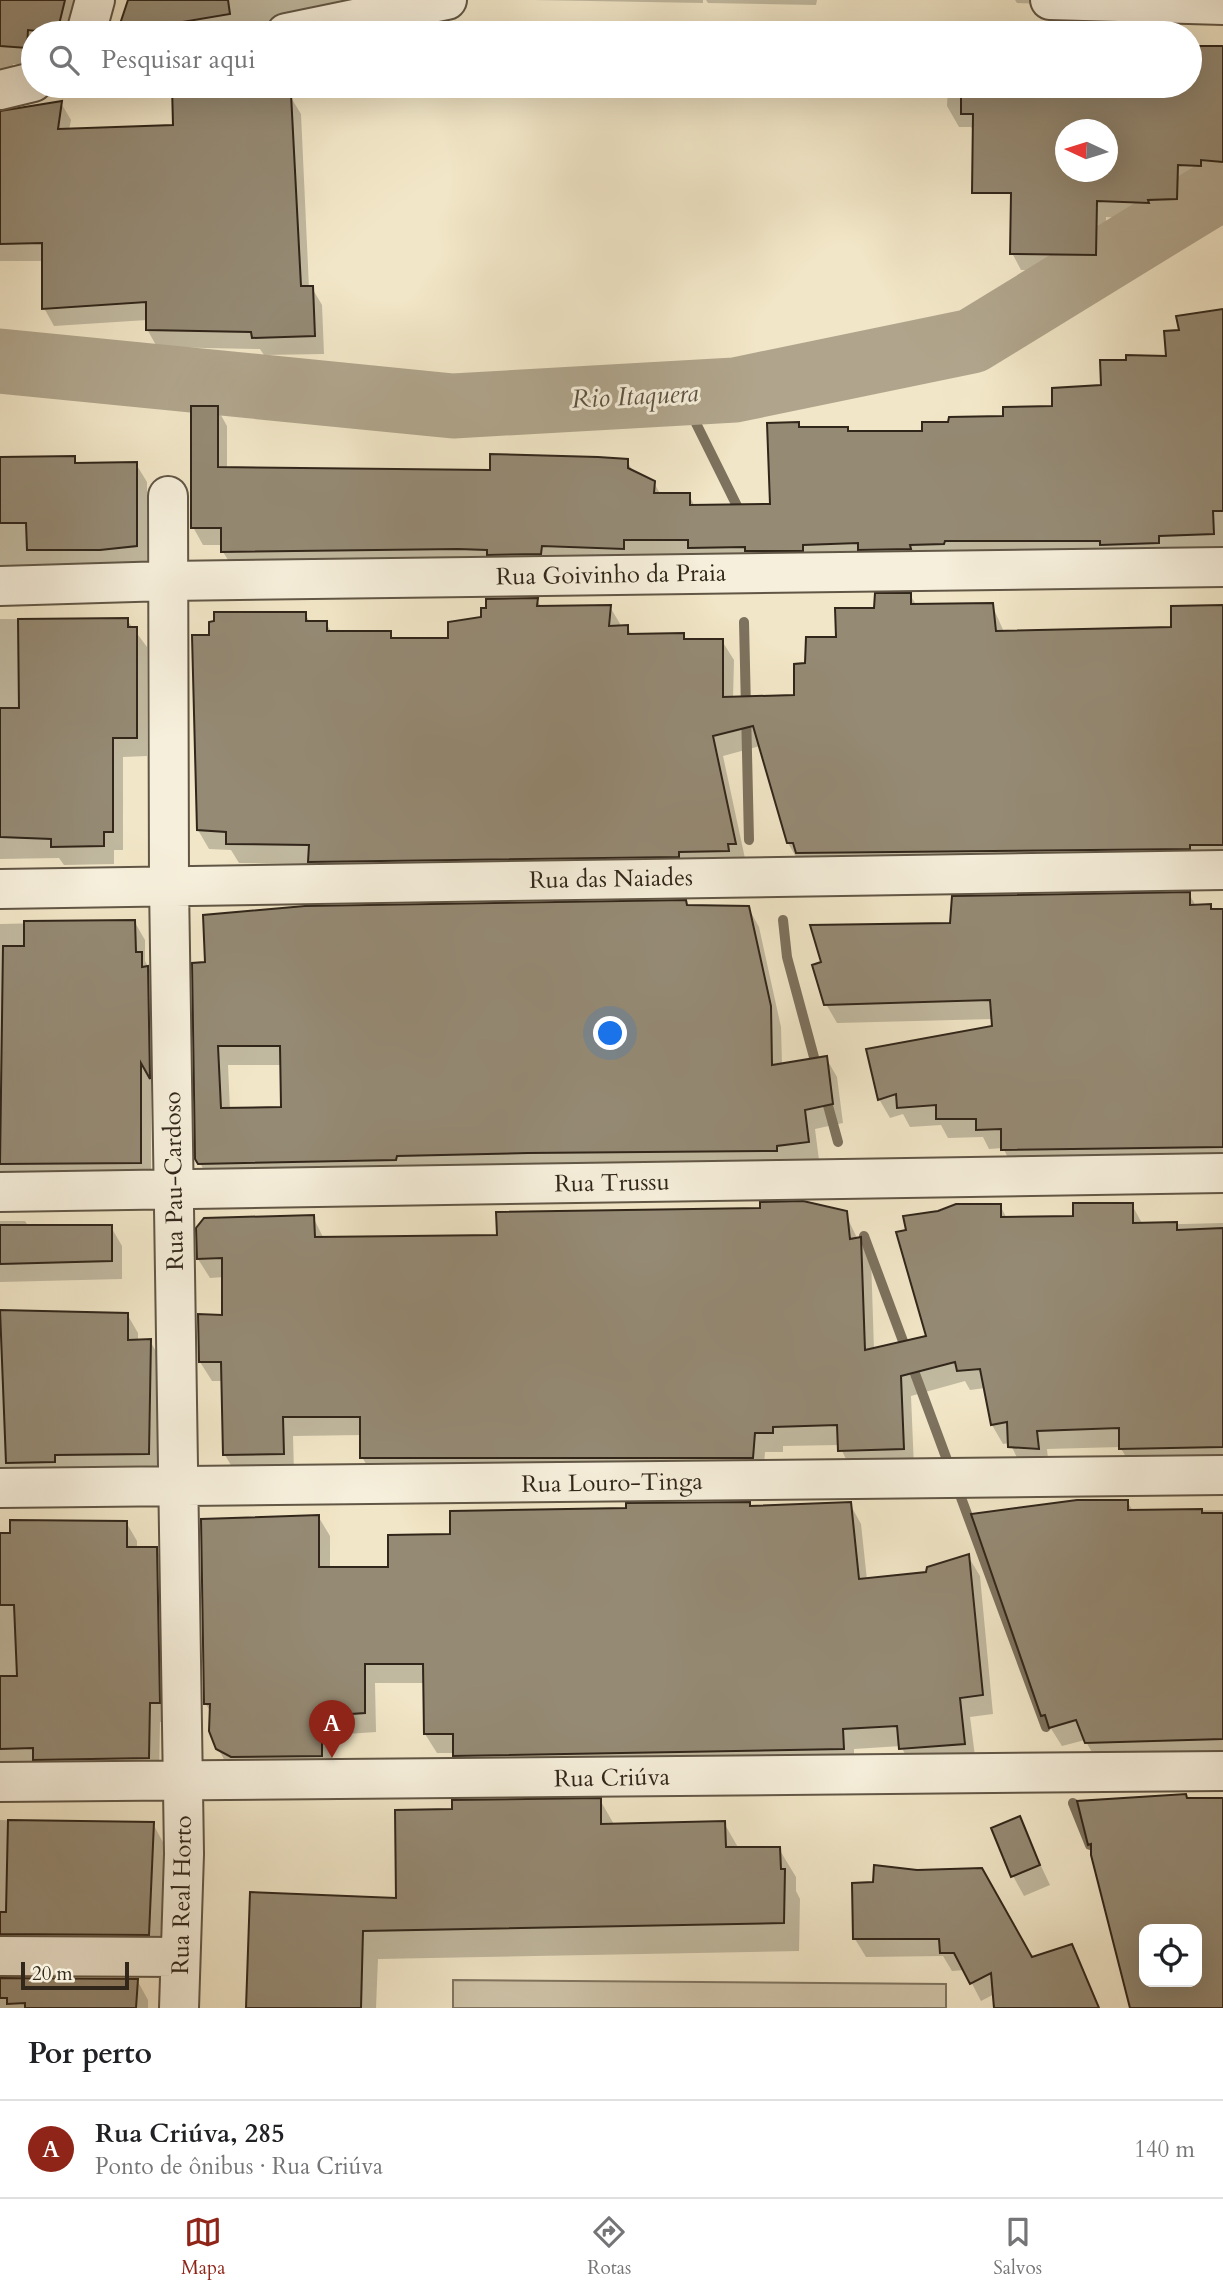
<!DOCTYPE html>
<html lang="pt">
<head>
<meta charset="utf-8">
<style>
	body { margin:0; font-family:Cardo,serif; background:#f2f2f2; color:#202124 }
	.controls { position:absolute; right:21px; bottom:21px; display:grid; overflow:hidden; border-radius:14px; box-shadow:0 7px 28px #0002 }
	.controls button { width:63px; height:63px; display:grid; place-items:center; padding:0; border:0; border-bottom:2px solid #e0e0e0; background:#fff; color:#202124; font:35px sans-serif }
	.compass { position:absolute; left:1055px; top:119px; width:63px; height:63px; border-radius:50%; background:#fff; box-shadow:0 7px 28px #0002; rotate:274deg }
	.scale { position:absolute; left:21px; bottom:18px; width:108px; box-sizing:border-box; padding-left:7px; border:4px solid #31261a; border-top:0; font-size:19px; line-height:24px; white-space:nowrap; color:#31261a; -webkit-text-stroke:5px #f6efdb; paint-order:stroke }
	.you { position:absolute; left:611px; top:1034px; width:24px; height:24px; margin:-18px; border:5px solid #fff; border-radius:50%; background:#1a73e8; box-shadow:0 0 0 10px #1a73e833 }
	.badge { display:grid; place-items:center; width:46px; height:46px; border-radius:50%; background:#8f2418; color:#fff; font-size:23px; font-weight:700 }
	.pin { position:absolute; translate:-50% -58px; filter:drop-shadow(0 2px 4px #0008) }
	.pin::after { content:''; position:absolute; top:37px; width:24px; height:21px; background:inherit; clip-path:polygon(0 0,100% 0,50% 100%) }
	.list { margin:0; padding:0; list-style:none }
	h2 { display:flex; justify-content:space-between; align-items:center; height:91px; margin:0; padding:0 28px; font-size:30px }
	h2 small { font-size:23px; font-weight:400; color:#757577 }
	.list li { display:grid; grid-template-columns:46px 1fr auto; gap:21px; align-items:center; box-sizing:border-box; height:98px; padding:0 28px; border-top:2px solid #e0e0e0 }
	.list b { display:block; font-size:26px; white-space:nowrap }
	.list p { margin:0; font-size:23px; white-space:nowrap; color:#757577 }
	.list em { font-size:23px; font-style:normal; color:#757577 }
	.icon { flex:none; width:38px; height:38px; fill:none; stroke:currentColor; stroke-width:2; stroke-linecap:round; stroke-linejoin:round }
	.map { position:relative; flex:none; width:1223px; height:2008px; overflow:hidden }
	.search { position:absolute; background:#fff; box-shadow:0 7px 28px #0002; left:21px; right:21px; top:21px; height:77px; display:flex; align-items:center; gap:18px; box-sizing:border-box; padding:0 24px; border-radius:38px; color:#757577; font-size:26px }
	.sheet { height:189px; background:#fff }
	nav { display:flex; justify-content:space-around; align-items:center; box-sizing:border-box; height:98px; border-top:2px solid #e0e0e0; background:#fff; font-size:19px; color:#757577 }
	nav a { display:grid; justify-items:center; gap:4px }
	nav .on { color:#8f2418 }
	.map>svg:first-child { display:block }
	.green { fill:#d0c5aa; stroke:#807662; stroke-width:2 }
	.shadow { fill:#0003; fill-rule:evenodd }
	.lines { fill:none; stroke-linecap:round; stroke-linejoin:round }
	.stream { stroke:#7d725e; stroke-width:10 }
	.river { stroke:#b0a58c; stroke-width:65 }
	.building { fill:#958a74; stroke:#31261a; stroke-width:2; fill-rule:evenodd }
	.minor-casing { stroke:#615645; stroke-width:42 }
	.minor { stroke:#f6efdb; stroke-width:38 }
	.labels { text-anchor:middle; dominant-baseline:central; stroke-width:6; stroke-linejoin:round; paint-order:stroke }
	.street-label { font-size:24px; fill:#31261a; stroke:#f6efdb }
	.water-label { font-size:26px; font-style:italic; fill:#5d5242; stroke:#f6efdb }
</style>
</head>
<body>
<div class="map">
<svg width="1223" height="2008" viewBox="0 0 1223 2008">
	<rect width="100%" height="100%" fill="#f1e6c7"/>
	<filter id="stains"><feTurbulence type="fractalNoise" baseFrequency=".00286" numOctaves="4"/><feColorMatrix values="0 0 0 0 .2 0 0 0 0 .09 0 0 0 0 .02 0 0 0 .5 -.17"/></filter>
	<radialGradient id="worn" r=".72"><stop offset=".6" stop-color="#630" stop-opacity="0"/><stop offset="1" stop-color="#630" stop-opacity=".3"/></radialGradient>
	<path class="green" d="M453,1980l493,4v24h-493z"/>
	<path class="shadow" d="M0,0h79l-8,33h-38v32l-20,-1v20l-13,6z
		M129,0h319l-204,33h-125z
		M533,0h170v3z
		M706,0h111l-1,5 -108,-2z
		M1015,0h42l-10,4 -30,-1z
		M1048,23l26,1 5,9h-31z
		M1190,45l33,3v130l-13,-1v5l-24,-1v35h-29v4l-51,-3 -1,55 -84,-2 -9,-17 23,-34 9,-133h146zM1066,130h42v42h-42z
		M190,86h78l4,11 18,-1 11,18 8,174h3l10,17 2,49 -60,1 -4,-6 -103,-2 -10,-18v-9l-93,6 -10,-18v-47h-44v-149l61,-9 10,17 -2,10 105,-3v-39z
		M948,86h54l-1,48 -26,-1 -4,-6h-12l-12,-21z
		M1223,312v240l-989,17 -11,-17v-7h-20l-10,-18 24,-119 10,18v43l265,3 135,-11 7,12 20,10 7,12h28l6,12 77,-1 26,-82 3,5h46l2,4h75l26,-9 55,-6 48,-11 115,-50 13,-26z
		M74,457l4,8 58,-1 11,18v83l-147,5v-111z
		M910,595l7,11 75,-1 12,27 169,-3 50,-22v257l-424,-2 -11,-19 -28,-97 -37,10 23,107 -425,18 -10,-17 -72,-1 -8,-13 -22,-1 -11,-19 13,-193 94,-24 5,10h16l6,10h58l4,7h56l32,-21 55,-19 4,7h69l12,20h5l5,8h51l4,6h35l12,19 -1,38 63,-1 11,-32 68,-55z
		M0,619l127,1 20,27v109l-24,1v93h-9v14l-50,1 -5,-7 -59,1z
		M1189,894l7,12h14l2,5h11v255l-209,3 -11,-21 -14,1 -6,-12 -35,1 -7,-13 -31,2 -7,-13 -13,4 -11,-19 115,-71 -1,-9 -156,4 -11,-19 126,-79z
		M688,907h60l11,20 22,100 1,38 44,-7 11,19 6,46 -28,6 4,31 -608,22 -14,-24 -3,-194zM228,1065h55v44l-53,1z
		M134,921l11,19v21l6,11 9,120 -9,-15v104l-151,2v-259z
		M1000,1205l7,14 68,-2 57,-12 11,20 80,-2v243l-91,1 -12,-20 -73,2 2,19 -28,-2 -11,-23 -7,1 -11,-19 -7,-37 -15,2 -5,-9 -54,15 3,72 -63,1 -12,-24 -56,1v6h-18l-2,25 -390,-1 -11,-19v-22l-69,1 1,37 -58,1 -11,-19 -2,-74h-11l-12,-19 24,-46v-39l-14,1 -12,-19 115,-42 11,22 174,-2 347,-24 13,27 13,18 3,92 54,-12z
		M0,1221h25l4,6h82l11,19v33l-122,3z
		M0,1312l127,2 11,19v8h12l11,19 -2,112 -159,10z
		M1127,1501l6,10 90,-1v248l-126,3 -12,-21 -23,6 -19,-30z
		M749,1504l2,4 99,-4 11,20 6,56 61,-6 40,-18 12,20 13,138 -23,3 6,47 -64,4 -11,-22 -47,3v19l-388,7 -11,-22h-18l-12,-19v-51h-50l1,49 -44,3v41l-103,-7 -11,-21 -6,-34 -7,-11 113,-187 12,20v33h60l62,-33 176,-26z
		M126,1522l11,19v8h19l11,19 3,154h-10l-1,55 -159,-6v-236z
		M600,1800l15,26 109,-3 15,26h40l17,28v14l4,8 -1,52 -421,8 -2,49h-129l151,-108 56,-89z
		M1188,1800h35v208h-92l-41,-164zM1144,1929h53v53h-53z
		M1019,1819l31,66 -26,11 -11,-20z
		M0,1820l153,4 11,20 -4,110 -160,3z
		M854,1885l177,74 41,-13 28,62h-85l-7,-21 -27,14 -16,-31 -13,1 -9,-15 -77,1 -11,-18z
		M0,1980h137l11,20v8h-148z"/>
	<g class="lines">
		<path class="stream" d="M681,393l61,123
			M744,622l5,218
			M783,920l4,37 31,115
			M824,1091l14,51
			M864,1236l182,491
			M1073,1803l17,42"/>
		<path class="river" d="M0,361l453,45 282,-16 237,-49 251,-154"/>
	</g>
	<path class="building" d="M0,0h65l-8,33 -29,-3 -1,18 -27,-2z
		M128,0h100l2,14 -113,19z
		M1190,46h33v116l-22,-2v6l-23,-1 -1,34 -29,1 1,3 -52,-2 -1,54 -86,-1 1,-61h-39l1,-79h-12v-28h229zM1066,130h42v42h-42z
		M172,86h91l1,10 27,-2 10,192h12l2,50 -63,2 -1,-6 -105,-2v-28l-104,7v-66l-42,1v-133l62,-10 -4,28 115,-4z
		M1223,309v202h-10l1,23 -55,2v7l-59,2v-4h-155l-1,3 -34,1 1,4 -53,1v-7l-55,2v6h-58v-4l-57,1v-8h-64v9l-82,-3 -1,8 -54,1v-5l-29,-1 -237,3v-24h-30v-122h27v61l272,3v-16l108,3 30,2v9l27,13 -1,12h36v12l80,-1 -3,-81 32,-1v5h49v4h74v-9h26l1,-5 54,-1v-9l49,-1v-18l49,-3 -1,-25h26v-5l40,1 -2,-25 15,-1 -3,-14z
		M75,456v7l62,-1v84l-37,4h-73l-1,-27h-26v-66z
		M875,593h36v11l82,-1 3,28 175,-4v-21l52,-1v240h-33v4l-394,4 -3,-10h-6l-34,-117 -40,10 23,108h-8l1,7 -50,1v5l-371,5 1,-17 -83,-1v-12l-29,-2 -5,-195h17v-13l5,-1v-9h92v9h21v10h64v7h57v-16l33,-5v-9h5v-9l52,-1 -1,8 74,-1 -2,21 19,-1v9l56,-1v6h39v58l71,-2v-31l11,-1 1,-26h30l-1,-29h39z
		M128,618v9h9v111h-24v94h-9v14l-53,1v-8l-51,-2v-129h19l-1,-89z
		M1190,892v13l21,-1v5h12v238l-222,3v-21l-25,1v-11h-40v-14l-39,3 -1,-14 -18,6 -12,-51 126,-23 -2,-26 -166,5 -12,-40 9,-3 -11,-37 140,-2 2,-27z
		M686,900l1,5 62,1 22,100 1,59 55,-9 6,48 -28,6 4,32 -32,4v5l-249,2 -131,3 -1,4 -198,4 -3,-5 -3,-196 13,-1 -2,-47 102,-9zM218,1046h62l1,61 -60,1z
		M135,920l1,32h6v15l6,-1 2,113 -9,-16v100l-141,1 3,-218h21v-25z
		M803,1201l44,10 3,28 11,-2 4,113 61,-14 -30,-104 10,-2 -3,-14 35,-5 18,-7h45v13l72,-1v-13h60v20l44,-1v8l46,-2v219l-104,2v-21l-82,3 2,18 -31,-2 -1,-25 -16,3 -11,-56 -23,2 -2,-9 -54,14 3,73 -66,2 -1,-26 -64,2v6h-18l-2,25h-393v-41h-77l1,37 -61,1 -2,-93h-22l-1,-48 24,1v-57l-25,1 -1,-31 8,-10 110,-3 1,22 182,-2 -1,-23 264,-4v-6z
		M0,1225h112v36l-112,3z
		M0,1310l128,3v27l23,-1 -2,115 -94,1v7l-49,1z
		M1077,1500h51v10l74,-1v4h21v226l-138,4 -9,-23 -27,8 -4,-13 -4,1 -70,-202z
		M750,1502v4l101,-4 8,77 67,-7 1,-5 42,-13 14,141 -23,3 5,46 -66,5 -2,-23 -54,3 1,20 -391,7v-22h-29l-1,-70h-58v49l-43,3v40l-91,1 -15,-8 -7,-18 1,-27h-6l-3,-185 118,-4v52h69v-32l62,-1v-23l176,-3v-5z
		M10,1520l117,1v26h30l3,156h-10l-1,55 -116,2v-12l-33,1v-73h17l-3,-71h-14v-72h10z
		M1186,1794l1,4h36v210h-93l-39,-153v-11l-3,1 -11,-44zM1144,1929h53v53h-53z
		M601,1798v26l124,-3 1,26h54l1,22h4l-1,54 -421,8 -2,77h-115l4,-116 146,6 -1,-88 57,-1v-9z
		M1020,1816l20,49 -29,12 -20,-49z
		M8,1820l146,2 -5,113 -149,-1v-22h6z
		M874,1865l43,5 65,-2 50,89 40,-13 27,64h-105l-3,-35 -21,11 -16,-31h-14l-1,-14h-86l-1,-56 21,-1z
		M0,1978l138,1 -2,29h-111v-5l-18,1v-6h-7z"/>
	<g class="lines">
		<g class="minor-casing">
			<path id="minor" d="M1050,0l173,5
				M86,33l9,-33
				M286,33l161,-33
				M0,90l33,-8
				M168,496l1,389 15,969 -5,154
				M0,586l168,-5 1055,-14
				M0,889l1223,-19
				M0,1192l1223,-19
				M0,1488l1223,-13
				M0,1782l1223,-11
				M0,1956l180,1"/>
		</g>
		<use href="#minor" class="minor"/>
	</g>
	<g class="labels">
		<g class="street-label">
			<text transform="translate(611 575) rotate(-1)">Rua Goivinho da Praia</text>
			<text transform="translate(611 879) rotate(-1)">Rua das Naiades</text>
			<text transform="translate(174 1181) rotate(-91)">Rua Pau-Cardoso</text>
			<text transform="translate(612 1183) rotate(-1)">Rua Trussu</text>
			<text transform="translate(612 1483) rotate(-1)">Rua Louro-Tinga</text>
			<text transform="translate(612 1778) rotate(-1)">Rua Criúva</text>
			<text transform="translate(182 1895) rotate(-89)">Rua Real Horto</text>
		</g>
		<g class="water-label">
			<text transform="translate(635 396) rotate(-3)">Rio Itaquera</text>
		</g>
	</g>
	<rect width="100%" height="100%" filter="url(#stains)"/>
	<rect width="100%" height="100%" fill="url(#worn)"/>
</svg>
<div class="controls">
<button><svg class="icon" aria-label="locate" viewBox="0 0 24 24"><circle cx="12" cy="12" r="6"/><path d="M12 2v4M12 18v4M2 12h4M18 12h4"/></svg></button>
</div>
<svg class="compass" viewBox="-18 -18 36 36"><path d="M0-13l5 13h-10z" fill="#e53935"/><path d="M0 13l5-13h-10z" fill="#757577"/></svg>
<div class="scale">20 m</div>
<div class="you"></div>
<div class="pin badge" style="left:332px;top:1758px">A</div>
<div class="search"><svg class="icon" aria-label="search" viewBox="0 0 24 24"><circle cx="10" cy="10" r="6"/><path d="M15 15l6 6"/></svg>Pesquisar aqui</div>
</div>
<section class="sheet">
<h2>Por perto<small></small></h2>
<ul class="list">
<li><span class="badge">A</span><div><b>Rua Criúva, 285</b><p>Ponto de ônibus · Rua Criúva</p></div><em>140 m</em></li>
</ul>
</section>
<nav>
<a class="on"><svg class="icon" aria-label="map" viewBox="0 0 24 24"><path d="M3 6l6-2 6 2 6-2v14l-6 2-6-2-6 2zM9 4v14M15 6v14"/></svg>Mapa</a>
<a><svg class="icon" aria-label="directions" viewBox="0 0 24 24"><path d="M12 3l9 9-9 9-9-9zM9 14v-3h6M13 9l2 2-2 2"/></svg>Rotas</a>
<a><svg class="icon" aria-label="saved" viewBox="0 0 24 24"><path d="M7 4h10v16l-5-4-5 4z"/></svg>Salvos</a>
</nav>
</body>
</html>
